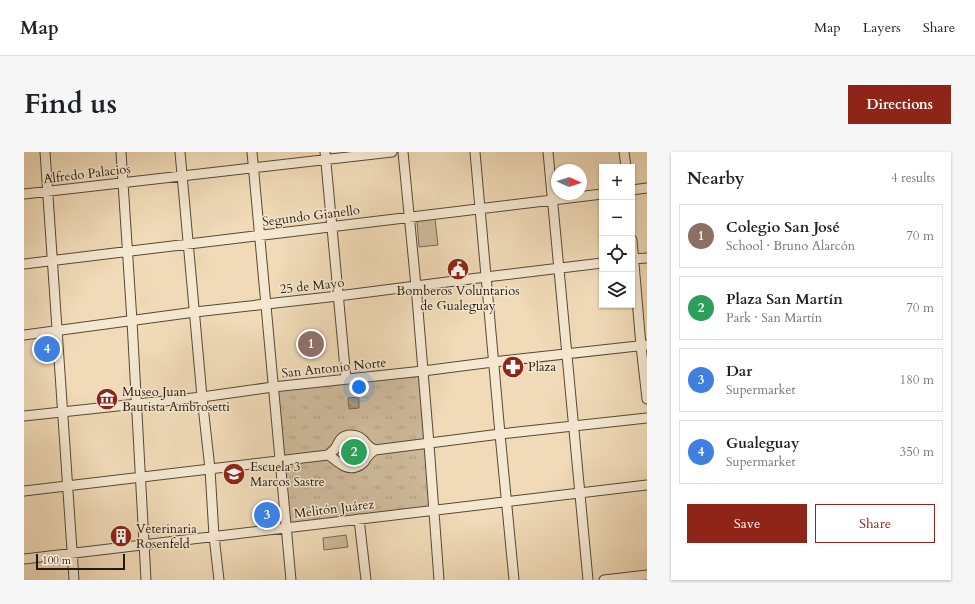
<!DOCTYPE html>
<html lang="en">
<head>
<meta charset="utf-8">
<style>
	body { margin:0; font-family:Cardo,serif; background:#f6f6f6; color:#202124 }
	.controls { position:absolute; right:12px; top:12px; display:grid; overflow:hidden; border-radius:0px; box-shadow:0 1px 3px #0004 }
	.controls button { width:36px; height:36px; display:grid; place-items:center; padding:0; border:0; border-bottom:1px solid #e0e0e0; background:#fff; color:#202124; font:20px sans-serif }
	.compass { position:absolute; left:527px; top:12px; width:36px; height:36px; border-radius:50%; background:#fff; box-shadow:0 1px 3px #0004; rotate:93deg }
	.scale { position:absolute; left:12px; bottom:10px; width:89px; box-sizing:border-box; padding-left:4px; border:2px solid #24190e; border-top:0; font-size:11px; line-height:14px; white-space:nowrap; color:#24190e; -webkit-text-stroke:3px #f5e7d0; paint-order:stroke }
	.you { position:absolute; left:335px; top:235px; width:14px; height:14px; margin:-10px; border:3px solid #fff; border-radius:50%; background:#1a73e8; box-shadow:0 0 0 6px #1a73e833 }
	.badge { display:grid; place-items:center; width:26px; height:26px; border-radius:50%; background:#8f2418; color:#fff; font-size:13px; font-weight:700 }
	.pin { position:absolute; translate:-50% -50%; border:2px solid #fff; box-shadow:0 1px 4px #0006 }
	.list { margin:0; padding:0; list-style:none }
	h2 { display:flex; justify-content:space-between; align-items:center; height:52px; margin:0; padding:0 16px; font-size:17px }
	h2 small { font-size:13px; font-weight:400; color:#757577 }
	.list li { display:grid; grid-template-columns:26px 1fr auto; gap:12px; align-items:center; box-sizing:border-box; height:64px; margin:0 8px 8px; padding:0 8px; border:1px solid #e0e0e0; border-radius:0px }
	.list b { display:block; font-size:15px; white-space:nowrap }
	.list p { margin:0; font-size:13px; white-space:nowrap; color:#757577 }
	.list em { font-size:13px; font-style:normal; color:#757577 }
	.actions { display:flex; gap:8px; padding:12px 16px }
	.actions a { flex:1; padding:9px 0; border:1px solid #8f2418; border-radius:0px; text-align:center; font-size:14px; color:#8f2418 }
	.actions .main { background:#8f2418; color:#fff }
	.icon { flex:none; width:22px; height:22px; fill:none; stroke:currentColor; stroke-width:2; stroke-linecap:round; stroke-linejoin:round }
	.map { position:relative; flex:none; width:623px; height:428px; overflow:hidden; border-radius:0px }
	header { display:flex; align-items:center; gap:24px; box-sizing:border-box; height:56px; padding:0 20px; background:#fff; border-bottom:1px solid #e0e0e0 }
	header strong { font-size:19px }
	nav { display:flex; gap:22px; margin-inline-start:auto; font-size:14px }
	.intro { display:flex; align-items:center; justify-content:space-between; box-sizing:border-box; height:96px; padding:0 24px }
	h1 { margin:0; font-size:28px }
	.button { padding:10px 18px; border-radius:0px; background:#8f2418; color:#fff; font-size:14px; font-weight:700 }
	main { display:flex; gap:24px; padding:0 24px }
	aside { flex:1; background:#fff; border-radius:0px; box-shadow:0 1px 3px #0004 }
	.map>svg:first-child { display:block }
	.park { fill:url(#park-tufts); stroke:#786954 }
	.garden { fill:#cdb99a; stroke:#786954 }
	.water { fill:url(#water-waves); stroke:#756551 }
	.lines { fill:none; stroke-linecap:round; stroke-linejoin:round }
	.minor-casing { stroke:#574938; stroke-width:11 }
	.minor { stroke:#f5e7d0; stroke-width:9 }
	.labels { text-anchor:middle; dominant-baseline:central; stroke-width:3; stroke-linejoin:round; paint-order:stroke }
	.street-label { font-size:13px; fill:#24190e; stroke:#f5e7d0 }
	.poi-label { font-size:13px; fill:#24190e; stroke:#f5e7d0; text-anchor:start }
</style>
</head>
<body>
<header>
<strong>Map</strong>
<nav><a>Map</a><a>Layers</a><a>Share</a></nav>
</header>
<div class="intro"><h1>Find us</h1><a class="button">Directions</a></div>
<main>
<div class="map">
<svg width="623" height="428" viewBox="0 0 623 428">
	<defs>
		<pattern id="park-tufts" width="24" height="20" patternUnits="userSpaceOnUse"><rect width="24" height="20" fill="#cdb99a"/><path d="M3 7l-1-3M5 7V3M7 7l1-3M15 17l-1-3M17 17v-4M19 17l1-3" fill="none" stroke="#b09e84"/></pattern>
		<pattern id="water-waves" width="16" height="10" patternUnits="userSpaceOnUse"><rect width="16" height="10" fill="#ab987e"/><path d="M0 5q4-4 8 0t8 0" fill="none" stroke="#8b7b66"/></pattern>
	</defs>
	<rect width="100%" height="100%" fill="#f0dab7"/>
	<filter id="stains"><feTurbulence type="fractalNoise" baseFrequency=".005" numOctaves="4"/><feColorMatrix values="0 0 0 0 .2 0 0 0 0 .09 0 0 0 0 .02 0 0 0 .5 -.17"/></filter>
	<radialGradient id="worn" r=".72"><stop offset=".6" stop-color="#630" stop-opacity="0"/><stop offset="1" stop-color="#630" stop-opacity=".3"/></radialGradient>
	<path class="park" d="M399,219l11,139 -148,18 -13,-141z"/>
	<path class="garden" d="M411,67l3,26 -19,2 -2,-26z
		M322,383l2,12 -24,3 -1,-12z"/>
	<path class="water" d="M335,245v11l-10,1 -1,-11z"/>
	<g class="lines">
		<g class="minor-casing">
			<path id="minor" d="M21,0l29,428
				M97,0l11,169 14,259
				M156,0l22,245 8,72 4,67 5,44
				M228,0l39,428
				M301,0l21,227
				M379,0l13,134 13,158 10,136
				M451,0l25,282 14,146
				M524,0l40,428
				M600,0l2,15
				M608,38l15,-2
				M0,42l368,-42
				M608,88l9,106 6,53
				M608,107l15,-1
				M0,112l578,-70
				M0,183l171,-23 143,-16 148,-19 116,-14
				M0,264l178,-19 71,-10 150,-16 70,-9 154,-17
				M304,303c9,5 17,16 28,12 4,-1 6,-3 8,-5 4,-6 4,-8 11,-12
				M0,339l304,-36c2,-2 5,-4 7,-6 4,-8 6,-14 16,-14 4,0 9,2 12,5 5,5 5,7 12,10l125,-16 147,-16
				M335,367l7,61
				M0,407l623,-74
				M580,428l43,-5"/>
		</g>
		<use href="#minor" class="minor"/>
	</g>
	<defs>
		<g id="civic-disc" transform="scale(1.15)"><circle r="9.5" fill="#8f2418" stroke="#f5e7d0"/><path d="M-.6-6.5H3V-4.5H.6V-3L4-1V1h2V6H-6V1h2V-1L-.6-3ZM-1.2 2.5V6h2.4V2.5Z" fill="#fff"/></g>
		<g id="pharmacy-disc" transform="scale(1.15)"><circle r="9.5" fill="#8f2418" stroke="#f5e7d0"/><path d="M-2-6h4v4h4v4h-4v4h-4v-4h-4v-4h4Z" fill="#fff"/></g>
		<g id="museum-disc" transform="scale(1.15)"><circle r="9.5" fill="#8f2418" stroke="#f5e7d0"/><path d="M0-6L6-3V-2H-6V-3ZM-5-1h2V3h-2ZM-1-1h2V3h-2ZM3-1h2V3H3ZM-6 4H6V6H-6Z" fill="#fff"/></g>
		<g id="school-disc" transform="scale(1.15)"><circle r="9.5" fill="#8f2418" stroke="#f5e7d0"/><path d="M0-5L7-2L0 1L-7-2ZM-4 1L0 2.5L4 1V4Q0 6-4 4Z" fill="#fff"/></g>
		<g id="building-disc" transform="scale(1.15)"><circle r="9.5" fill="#8f2418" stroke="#f5e7d0"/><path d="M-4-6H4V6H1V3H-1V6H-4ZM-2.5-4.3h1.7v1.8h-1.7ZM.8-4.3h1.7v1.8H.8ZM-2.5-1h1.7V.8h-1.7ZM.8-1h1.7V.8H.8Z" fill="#fff"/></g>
	</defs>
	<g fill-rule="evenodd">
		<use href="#civic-disc" x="434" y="117"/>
		<use href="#pharmacy-disc" x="489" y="215"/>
		<use href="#museum-disc" x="83" y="247"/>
		<use href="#school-disc" x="210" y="322"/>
		<use href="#building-disc" x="97" y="384"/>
	</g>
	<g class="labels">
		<g class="street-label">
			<text transform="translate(63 22) rotate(-7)">Alfredo Palacios</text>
			<text transform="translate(287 64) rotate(-7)">Segundo Gianello</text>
			<text transform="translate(288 134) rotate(-6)">25 de Mayo</text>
			<text transform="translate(310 216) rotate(-6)">San Antonio Norte</text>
			<text transform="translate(310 357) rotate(-7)">Melitón Juárez</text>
		</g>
		<g class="poi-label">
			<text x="434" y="139" text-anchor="middle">Bomberos Voluntarios<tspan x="434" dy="15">de Gualeguay</tspan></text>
			<text x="504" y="215">Plaza</text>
			<text x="98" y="240">Museo Juan<tspan x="98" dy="15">Bautista Ambrosetti</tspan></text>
			<text x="226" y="315">Escuela 3<tspan x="226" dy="15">Marcos Sastre</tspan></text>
			<text x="112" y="377">Veterinaria<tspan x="112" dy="15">Rosenfeld</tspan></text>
		</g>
	</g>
	<rect width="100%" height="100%" filter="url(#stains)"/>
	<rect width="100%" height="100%" fill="url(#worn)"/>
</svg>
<div class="controls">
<button>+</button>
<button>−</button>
<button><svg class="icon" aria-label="locate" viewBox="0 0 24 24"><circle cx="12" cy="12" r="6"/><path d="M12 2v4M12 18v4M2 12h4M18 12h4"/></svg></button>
<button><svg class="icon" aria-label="layers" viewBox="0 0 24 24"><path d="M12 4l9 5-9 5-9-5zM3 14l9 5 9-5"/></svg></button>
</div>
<svg class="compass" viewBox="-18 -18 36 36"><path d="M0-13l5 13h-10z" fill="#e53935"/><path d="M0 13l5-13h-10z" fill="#757577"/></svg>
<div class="scale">100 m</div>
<div class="you"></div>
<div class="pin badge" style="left:287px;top:192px;background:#8d6e63">1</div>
<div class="pin badge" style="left:330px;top:300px;background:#2e9e5b">2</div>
<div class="pin badge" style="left:243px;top:363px;background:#3f7fe0">3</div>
<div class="pin badge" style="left:23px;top:197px;background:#3f7fe0">4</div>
</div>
<aside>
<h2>Nearby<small>4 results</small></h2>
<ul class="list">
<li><span class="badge" style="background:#8d6e63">1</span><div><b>Colegio San José</b><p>School · Bruno Alarcón</p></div><em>70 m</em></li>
<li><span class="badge" style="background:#2e9e5b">2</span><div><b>Plaza San Martín</b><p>Park · San Martín</p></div><em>70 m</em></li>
<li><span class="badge" style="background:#3f7fe0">3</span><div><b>Dar</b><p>Supermarket</p></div><em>180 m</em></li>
<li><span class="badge" style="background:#3f7fe0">4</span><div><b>Gualeguay</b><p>Supermarket</p></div><em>350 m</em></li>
</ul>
<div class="actions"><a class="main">Save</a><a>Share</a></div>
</aside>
</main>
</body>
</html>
